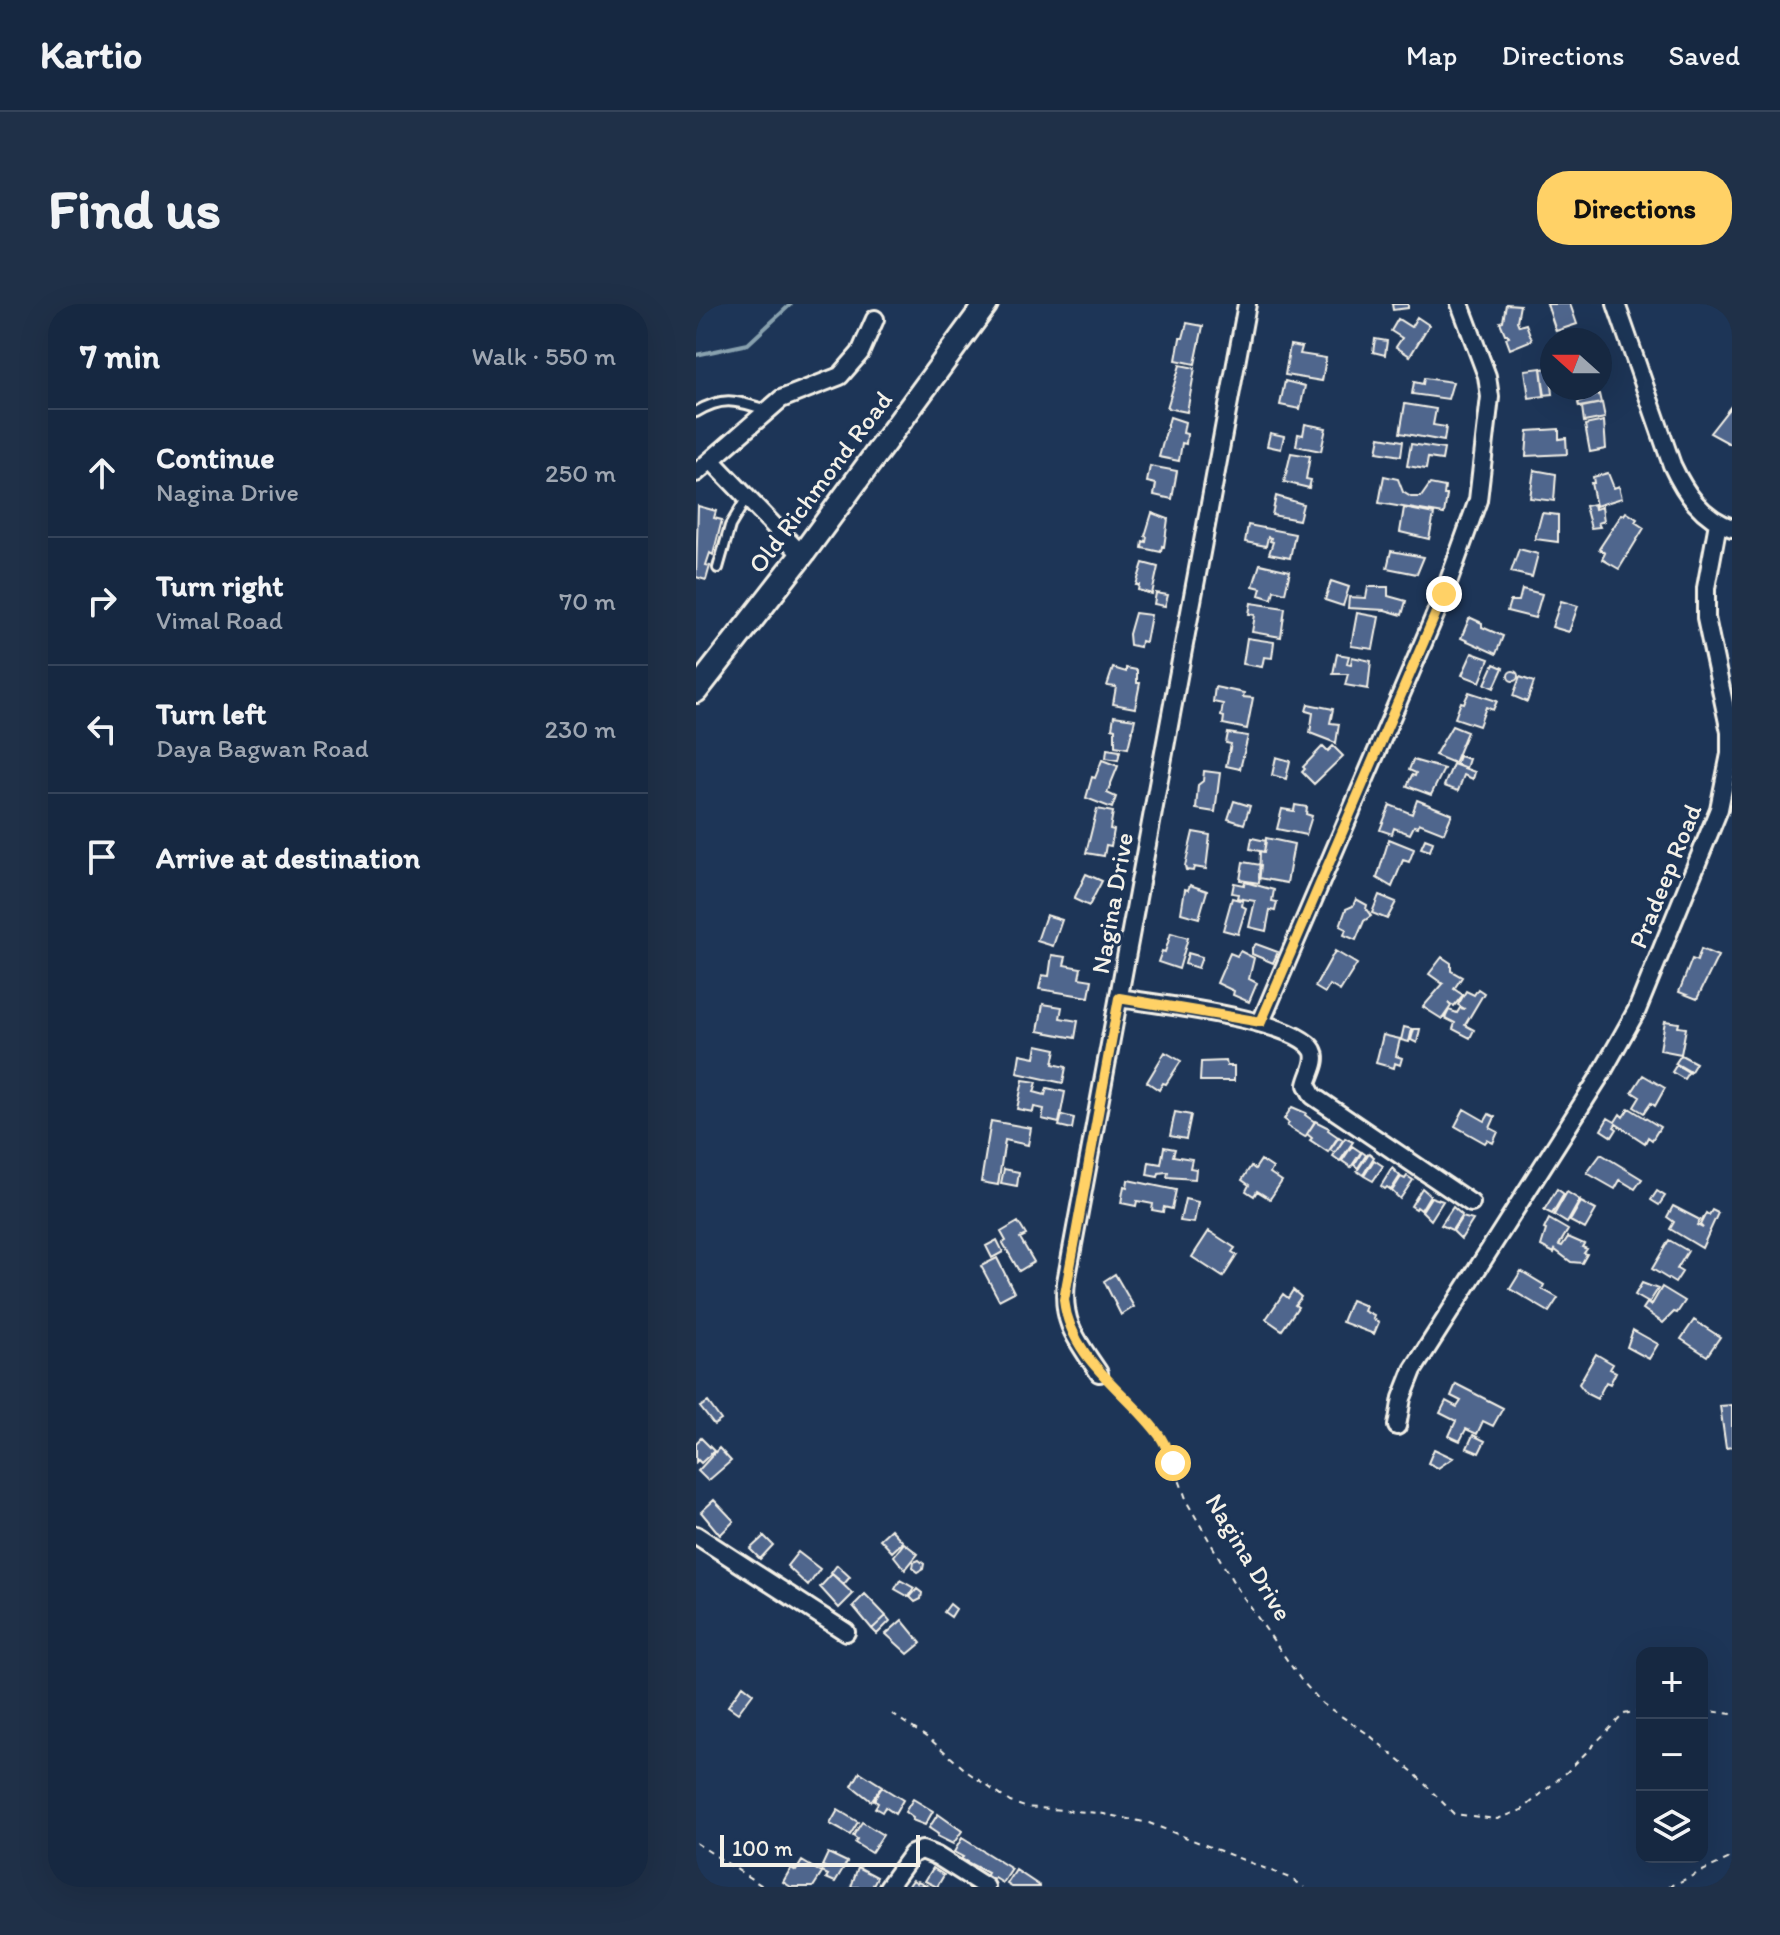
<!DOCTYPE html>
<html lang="en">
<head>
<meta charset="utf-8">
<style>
	body { margin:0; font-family:Itim,sans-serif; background:#1f3048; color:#f1f3f6 }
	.controls { position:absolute; right:24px; bottom:24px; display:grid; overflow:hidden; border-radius:16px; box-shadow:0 8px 32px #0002 }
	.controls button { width:72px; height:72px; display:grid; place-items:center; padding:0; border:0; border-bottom:2px solid #35445a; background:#162841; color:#f1f3f6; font:40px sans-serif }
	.compass { position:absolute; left:844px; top:24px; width:72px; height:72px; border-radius:50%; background:#162841; box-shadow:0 8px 32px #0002; rotate:291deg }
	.scale { position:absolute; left:24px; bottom:20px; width:200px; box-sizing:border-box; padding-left:8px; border:4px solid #f4f1e8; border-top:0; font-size:22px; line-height:28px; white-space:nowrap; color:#f4f1e8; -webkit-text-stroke:6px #1d3557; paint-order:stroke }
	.stop { position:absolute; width:24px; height:24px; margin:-18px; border:6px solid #ffd166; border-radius:50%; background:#fff }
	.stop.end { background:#ffd166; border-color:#fff; box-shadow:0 2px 8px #0008 }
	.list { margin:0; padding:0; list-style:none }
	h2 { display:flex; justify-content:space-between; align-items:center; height:104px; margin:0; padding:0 32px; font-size:34px }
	h2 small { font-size:26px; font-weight:400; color:#9ea6b1 }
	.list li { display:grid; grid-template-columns:52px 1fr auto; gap:24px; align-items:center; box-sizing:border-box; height:128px; padding:0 32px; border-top:2px solid #35445a }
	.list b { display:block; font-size:30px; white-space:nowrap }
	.list p { margin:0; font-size:26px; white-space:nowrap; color:#9ea6b1 }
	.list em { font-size:26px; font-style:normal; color:#9ea6b1 }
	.icon { flex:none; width:44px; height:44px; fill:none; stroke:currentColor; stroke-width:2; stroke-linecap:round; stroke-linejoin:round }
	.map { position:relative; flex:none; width:1036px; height:1583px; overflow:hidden; border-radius:32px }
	header { display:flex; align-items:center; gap:48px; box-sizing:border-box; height:112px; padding:0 40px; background:#162841; border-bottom:2px solid #35445a }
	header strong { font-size:38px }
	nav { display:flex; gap:44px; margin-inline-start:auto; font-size:28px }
	.intro { display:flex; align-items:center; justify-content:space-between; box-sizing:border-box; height:192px; padding:0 48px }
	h1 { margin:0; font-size:56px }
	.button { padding:20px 36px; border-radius:32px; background:#ffd166; color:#111; font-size:28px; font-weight:700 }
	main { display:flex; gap:48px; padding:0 48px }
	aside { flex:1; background:#162841; border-radius:32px; box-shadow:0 8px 32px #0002 }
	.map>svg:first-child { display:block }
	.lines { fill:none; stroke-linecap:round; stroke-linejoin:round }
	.stream { stroke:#88a1ae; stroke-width:4 }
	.building { fill:#50668d; stroke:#f4f1e8; stroke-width:2 }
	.lane-casing { stroke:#f4f1e8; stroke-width:14 }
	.street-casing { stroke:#f4f1e8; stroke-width:22 }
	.secondary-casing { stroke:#f4f1e8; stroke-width:28 }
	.path { stroke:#f4f1e8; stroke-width:2; stroke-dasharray:6 6; stroke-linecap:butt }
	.lane { stroke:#1d3557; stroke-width:8 }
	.street { stroke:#1d3557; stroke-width:16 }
	.secondary { stroke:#1d3557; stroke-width:22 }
	.route { stroke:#ffd166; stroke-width:10 }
	.labels { text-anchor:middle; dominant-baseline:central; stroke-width:6; stroke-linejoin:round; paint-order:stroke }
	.street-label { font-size:26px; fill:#f4f1e8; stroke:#1d3557 }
</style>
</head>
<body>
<header>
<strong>Kartio</strong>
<nav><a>Map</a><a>Directions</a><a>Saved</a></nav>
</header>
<div class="intro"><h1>Find us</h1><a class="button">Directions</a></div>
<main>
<aside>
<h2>7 min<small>Walk · 550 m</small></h2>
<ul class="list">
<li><svg class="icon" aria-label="ahead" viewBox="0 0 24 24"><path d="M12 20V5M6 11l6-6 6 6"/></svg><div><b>Continue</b><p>Nagina Drive</p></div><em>250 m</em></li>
<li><svg class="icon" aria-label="right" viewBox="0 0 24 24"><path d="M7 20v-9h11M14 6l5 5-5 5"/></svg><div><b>Turn right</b><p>Vimal Road</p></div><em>70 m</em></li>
<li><svg class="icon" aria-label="left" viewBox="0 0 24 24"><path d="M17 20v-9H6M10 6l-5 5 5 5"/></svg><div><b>Turn left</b><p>Daya Bagwan Road</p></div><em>230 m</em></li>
<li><svg class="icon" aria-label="arrive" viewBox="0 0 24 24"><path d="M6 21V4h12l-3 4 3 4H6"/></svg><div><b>Arrive at destination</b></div></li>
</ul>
</aside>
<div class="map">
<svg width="1036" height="1583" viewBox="0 0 1036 1583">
	<rect width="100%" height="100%" fill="#1d3557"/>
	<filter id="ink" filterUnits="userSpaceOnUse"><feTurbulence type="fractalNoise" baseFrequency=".0125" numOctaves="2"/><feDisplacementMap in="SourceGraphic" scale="16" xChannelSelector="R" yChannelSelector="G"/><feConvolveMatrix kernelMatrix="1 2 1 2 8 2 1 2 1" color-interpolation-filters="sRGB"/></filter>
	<g filter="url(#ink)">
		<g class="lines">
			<path class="stream" d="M0,51l52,-11 43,-40"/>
		</g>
		<path class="building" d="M696,0h16v4l-15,2z
			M810,0l14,1 -3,16 2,5 7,-2 6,16 -22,9 -4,-11 3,-1 -2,-3h-2l-5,-12 3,-1z
			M851,0h23l7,20 -21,7z
			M721,13l12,8 -19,31 -14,-9 6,-9 -11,-7 7,-12 13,8z
			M491,19l16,3 -8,38 -19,-4 4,-22h3z
			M879,29l1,7h-10l-1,-6z
			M679,35l12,2 -2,14 -12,-3z
			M594,41l12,2 -2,7 26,4 -4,23 -37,-6z
			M484,61l15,3 -8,44 -20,-4z
			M845,64l4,28 -16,2 -4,-28z
			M854,64l3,26 -9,1 -3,-26z
			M728,74l29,4 -5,17 -36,-5 2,-12 9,2z
			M589,77l20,5 -5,23 -20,-4z
			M903,90l2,9 -22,4 -1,-4z
			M906,99l3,15 -21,4 -2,-15z
			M709,100l31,5 -3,16 13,2 -2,14 -44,-8z
			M1036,101v40l-22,-12z
			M474,113l15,5 -2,11 4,1 -1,10 -4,-1 -3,18 -20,-4z
			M908,117l2,28 -16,3 -5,-27z
			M609,120l21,4 -5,23 -25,-5 2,-12 5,1z
			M863,125v10l7,-1 1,16 -41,2 2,-25z
			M574,129l14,3 -3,13 -14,-3z
			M684,133l23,4 -2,15 -24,-4z
			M715,140l33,5 -2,11 -14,-2 -2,11 -19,-3z
			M595,149l19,3 -4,23 5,1 -2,8 -25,-6z
			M454,162l27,5 -5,28 -18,-4 2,-11 -9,-2z
			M838,166l22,4 -2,27 -24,-3z
			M912,169l6,15 5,-2 3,12 -26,8 -5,-23h3l-1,-6z
			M688,172l14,3 5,13 8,5h10l9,-13 15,3 -1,8h3l-3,19 -65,-11z
			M580,192l27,8 -4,16 -27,-5z
			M898,200l1,5 7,-2 2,14 -6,2 2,4 -9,1 -6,-22z
			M2,202l18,5 -2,7 8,2 -9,35 -3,-2 -4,12 4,1 -4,14 -10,-3z
			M708,204l30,6 -5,25 -29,-7z
			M930,208l11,7 -2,3 9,6 -25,41 -17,-10 3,-6 -6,-4 23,-35 2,1z
			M456,209l16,6 -4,28 -2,-1 -1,6 -19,-4 1,-7 3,1 1,-5 -2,-1z
			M846,209l16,2v27l-23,-3z
			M552,221l47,9 -5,24 -21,-4 4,-12 -3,-1 1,-3 -3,-1 -2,9 -21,-4z
			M823,245l19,5 -6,23 -21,-5z
			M695,247l33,6 -7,17 -30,-6z
			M447,259l15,4 -6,27 -14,-4 1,-5h-3z
			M564,260l30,7 -5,22 -11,-3 -2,9 -13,-4 2,-7 -8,-2z
			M635,277l18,6 -6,19 -18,-6z
			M672,283h20v9l18,5 -4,14 -17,-5 -37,-2 1,-11 17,1z
			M826,285l20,5 -7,24 -28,-7 3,-10h9z
			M460,289l12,2 -3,11 -11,-2z
			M865,297l17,5 -9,26 -17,-5z
			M555,299l34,5 -4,29 -29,-5 3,-17 -6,-1z
			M439,309l16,2 -5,27 -5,-1 -1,6 -10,-2 -1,-11z
			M661,309l22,4 -6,32 -22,-3z
			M775,314l11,5v4l21,9 -7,18 -35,-16 8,-19z
			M551,334l27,4 -2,16 -8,-1 -2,10 -19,-3z
			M776,349l17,6 -9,23 -18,-7z
			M641,350l12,2 -2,7 4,1 1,-7 19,4 -3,28 -23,-4 3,-11h-15z
			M798,360l9,4 -9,20 -9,-4z
			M417,364l13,4v-4l11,2v13h3l-5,25 -22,-4 3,-17 -9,-1z
			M812 372a5 5 0 1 1 10 0a5 5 0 1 1-10 0Z
			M824,373l14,5 -7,20 -14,-6z
			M519,383l29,6 -1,4 10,1 -6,31 -24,-5 1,-7 -3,-1 2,-12 -10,-2z
			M773,388l28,9 -4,9 -7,-3 -7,19 -24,-8 6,-16 3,1z
			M612,400l25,5 -3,14 9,1 -3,19 -26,-10 3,-20 -7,-2z
			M418,412l21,3 -7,29 -13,-2v-17l-3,-1z
			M756,422l15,6 -13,31 -19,-8z
			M532,429l20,3 -8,33 -14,-3 5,-22 -5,-1z
			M627,442l5,5 5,-5 10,10 -29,28 -12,-12 3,-3 -2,-2z
			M411,445l13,2 -2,9 -12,-2z
			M763,452l10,3 -3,9 -10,-4z
			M580,453l14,4 -4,18 -14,-4z
			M406,456l16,6 -11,27 9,4 -4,11 -26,-10 6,-21 3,1z
			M717,456l31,9 -13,26 -24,-9 5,-11 3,1 1,-3 -7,-3z
			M757,460l22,8 -2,7 -9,-4 -6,16 -14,-5z
			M508,467l16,2 -5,39 -19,-3 2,-24 5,-4z
			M721,496l35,14 -8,19 -25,-10 -1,4 -4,-1 -4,8 -16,-6 -2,6 -12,-4 10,-25 22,9z
			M538,497l16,5 -6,18 -16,-5z
			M599,501l12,2 -1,7 6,2 -6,19 -29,-6 5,-20 12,2z
			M401,505l16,3 -3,17 4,1 -3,16 -5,-1 -2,11 -18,-3z
			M497,528l17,3 -4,34 -12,-2 -1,4 -7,-1 -1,-4z
			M556,534l14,3 -2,11 -14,-3z
			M570,534l28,6 -7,39 -28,-5 1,-27 4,1z
			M693,535l25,10 -5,13 -6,-2 -11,27 -15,-9z
			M729,535l8,3 -3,9 -9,-3z
			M547,558l18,3 -2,18 -19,-3z
			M390,570l16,7 -13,25 -15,-7z
			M549,578l29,8 -2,11 5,1 -2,9 -5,-1 -4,21 -17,-4 6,-26 -18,-3 1,-4 -6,-1 2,-10 10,2z
			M494,581l17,6 -8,27 -18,-5 4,-24 3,1z
			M683,591l17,7 -9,17 -15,-6z
			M536,594l11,3 -1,5 4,2 -8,26 -15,-4z
			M660,595l11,6 -1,4 5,7 -7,5 -8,19 -12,-5 2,-6 -6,-3 6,-17 7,-3z
			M350,611l16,5 -9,26 -16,-5z
			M475,629l17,5 -9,31 -21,-7 4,-11 3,1z
			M560,640l22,8 -5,11 -21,-9v-6z
			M1005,645l17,7 -21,43 -18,-7 13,-33 5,2z
			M544,647l14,7 -5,21 8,4 -8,19 -16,-7 1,-4 -17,-8 13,-30 7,3z
			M639,647l22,13 -17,27 -10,-6 -5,8 -10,-6z
			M492,649l14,4 -4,11 -13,-4z
			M356,651l14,2 -2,8 17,3 -2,10 13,2 -3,17 -50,-8 3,-14 7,1z
			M746,653l9,6v8l11,6 -8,12 9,6 -9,11 -6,-3 3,3 -9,13 -19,-12 20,-23 -14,-10z
			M782,685l6,4 -19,32 9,5 -4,8 -17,-9 2,-6 -10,-5 4,-8 8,3 3,-5 5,1 -7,-4 8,-14 8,4z
			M347,700l19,3 -2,11 18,3 -3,17 -37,-7z
			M969,717l14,2 -1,4 8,1 -5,26 -21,-4z
			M708,723l8,2 -3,13 -8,-2z
			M718,725h6l-3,14 -6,-3z
			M687,731l17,4 -4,17 6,2 -2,7 -5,-2 -1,5 -18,-5z
			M341,741l19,4 -3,15 13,3 -3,16 -46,-10 3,-19 15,3z
			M469,748l16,9 -15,23 -3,-1 -4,7 -12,-8z
			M985,751l15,8 -6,10 -15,-9z
			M530,757l1,5h7v15h-34l1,-19z
			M981,760l12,7 -5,8 -12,-7z
			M947,771l22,13 -10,18 -4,-3 -7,10 -10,-6 6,-10 -8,-5z
			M327,776l14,2 -3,10 11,3 2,-7 18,4 -6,31 -17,-4 2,-10 -10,-2 -1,5 -16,-3z
			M596,803l14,6 -1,2 10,7 -10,15 -18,-11 2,-3 -5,-4z
			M933,804l31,19 -8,13 -4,-3 -3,6 -29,-19 -2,3 3,2 -5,8 -11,-7 7,-12 7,4 5,-8 3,3z
			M768,805l21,12 4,-7 6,3 -5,11 8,4 -5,11 -6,-3 -2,3 -30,-17z
			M479,808l16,3 -5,24 -16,-3z
			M366,811l12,3 -2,11 -13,-3z
			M295,817l40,7 -3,17 -23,-5 -7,45 -17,-3z
			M619,817l14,7 -1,2 10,7 -10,15 -18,-12 2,-2 -5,-4z
			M643,833l4,3 -8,13 -5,-3z
			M649,834l8,4 -13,19 -7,-5z
			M656,842l9,6 -10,15 -9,-6z
			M468,843l11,2 -2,7 19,3 -2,9 6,1 -1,10 -28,-2 1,-5h-2l-7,1 -1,4 -11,-2 2,-13 12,2z
			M666,848l4,3 -8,13 -4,-3z
			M673,849l5,4 -11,18 -6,-4z
			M905,850l41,25 -7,10 -15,-9 -5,9 -28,-16z
			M565,856l12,8 -3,5 12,8 -12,18 -13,-8 -3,5 -8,-5 3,-6 -7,-5 9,-14 4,3z
			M678,856l9,6 -10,15 -9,-5z
			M696,864l8,8 -9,14 -4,-3 -2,2 -4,-3z
			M308,865l15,3 -2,14 -16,-3z
			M711,872l6,4 -13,19 -8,-8 9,-14 4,2z
			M432,876l48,10 -4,19 -8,-2 -1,5 -11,-2 1,-6 -16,-3 -1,5 -15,-3 3,-17 3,1z
			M726,884l8,7 -9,15 -4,-3 -1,2 -5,-3z
			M861,885l7,5 -12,20 -8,-4z
			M961,887l8,5 -6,9 -8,-5z
			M871,888l13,8 -13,23 -13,-8z
			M735,893l12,4 -12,19 -9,-9z
			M489,895l13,3 -4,21 -14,-2z
			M885,898l15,8 -11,19 -15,-8z
			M977,902l27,14 -3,5 6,3 -3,-3 6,-12 3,2 3,-5 6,3 -16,35 -32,-19 4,-7 -7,-5z
			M757,903l9,8 -10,15 -11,-5z
			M766,913l11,3 -12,19 -8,-8z
			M853,915l19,11 -9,15 3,1 6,-9 16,7 -2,3 5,2 -3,4 3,1 -5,9 -11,-1 -16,-12 -1,3 -13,-7 5,-16 -2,-1z
			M322,918l8,13 -6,3 14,24 -15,9 -16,-28 3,-2 -5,-9z
			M513,927l26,17 -3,4 5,3 -14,22 -31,-20z
			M301,936l6,12 -11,6 -6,-12z
			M973,936l19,11 -11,18 5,3 -7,11 -23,-14z
			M301,954l17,34 -15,8 -18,-34z
			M825,967l23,14 -2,4 16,9 -9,14 -39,-23z
			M419,970l19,33 -13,8 -17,-34z
			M946,979l16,6 -9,14 -14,-8z
			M966,983l23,14 -8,12 -3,-1 -11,11 -20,-14 4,-6 4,3z
			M597,986l8,7 -6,8 3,2 -16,23 -16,-11 17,-25 5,4z
			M655,996l15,6 -2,5 10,5 -1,3 6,3 -5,12 -32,-12z
			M998,1016l26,17 -13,19 -26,-17z
			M937,1026l25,14 -9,15 -22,-12z
			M900,1050l17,10 -3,5 6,3 -6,12 -4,-2 -9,17 -10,-5 -8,-10z
			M760,1080l47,24 -10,18 -10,-5 -6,13 -11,-5 -6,12 -11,-5 7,-15 -16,-8 6,-12 11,6 4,-6 -10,-5z
			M12,1098l13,18 -7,5 -14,-18z
			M1036,1101v42l-6,1 -6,-42z
			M777,1131l12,6 -6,12 -12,-5z
			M5,1134l13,13 -13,12 -3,-3 -2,2v-19z
			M23,1144l12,13 -23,20 -10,-10z
			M738,1145l19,9 -15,10 -10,-5z
			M18,1196l20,21 -14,14 -19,-23z
			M195,1225l12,13 -11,10 -12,-13z
			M68,1232l9,9 -13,14 -10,-10z
			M208,1239l14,11 -13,16 -11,-14z
			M102,1248l22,17 -12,17 -21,-20z
			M223,1256l5,4 -1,5 -5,3 -5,-4 1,-6z
			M141,1261l13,12 -6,7 -13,-11z
			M136,1270l21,20 -14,14 -19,-21z
			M204,1276l14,8 -5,9 -14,-8z
			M221,1285l5,4 -1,6 -6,3 -5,-5z
			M169,1290l21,22 -14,13 -19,-23z
			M254,1300l6,5 -5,8 -7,-5z
			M190,1312l4,5 -13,13 -5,-5z
			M206,1316l19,23 -13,11 -22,-20z
			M47,1381l10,8 -15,20 -10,-7z
			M164,1468l22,14 -11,15 -19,-15z
			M186,1483l21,13 -8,14 -10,-7 -3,5 -7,-4 3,-5 -4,-3z
			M217,1495l20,12 -8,14 -13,-5 1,-2 -8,-6z
			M142,1506l20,12 -8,13 -20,-11z
			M242,1510l24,17 -9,13 -16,-8 1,-2 -9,-6z
			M166,1518l21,13 -12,18 -16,-10 2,-4 -4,-3z
			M266,1534l50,31 -9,14 -8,-5 -3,4 -7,-4 3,-5 -27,-14 2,-2 -9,-5z
			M132,1549l19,9 -12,20 -9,-4 2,-3 -6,-3 3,-5 -3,-1z
			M106,1557l20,12 -9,14h-22l-8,-5 8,-14 5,3z
			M162,1563l19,10 -5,10h-21z
			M237,1564l11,7 -7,12 -12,-6z
			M320,1566l24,16v1h-28l-5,-3z
			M217,1576l4,3 1,-2 8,4 -18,2z"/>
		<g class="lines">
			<g class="lane-casing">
				<path id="lane" d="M0,108c28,-17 41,-11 71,-2
					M22,264l12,-42 16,-27"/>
			</g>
			<g class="street-casing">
				<path id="street" d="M920,0l56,161c13,28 30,53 60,63
					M15,156l91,95
					M0,169l85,-74 59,-23 20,-23 15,-34
					M423,694c37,6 176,21 194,52 6,11 -4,24 -6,35l6,11 158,107
					M565,718l183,-428 34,-94 12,-103 -3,-21 -27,-72
					M403,1069c-22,-33 -38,-50 -33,-91l181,-978
					M701,1122l5,-28 11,-28 187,-294 37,-66 82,-201 11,-55v-22l-24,-114v-30l12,-65
					M0,1231l150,97
					M192,1583l24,-33 10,-4 15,6 49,31"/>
			</g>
			<g class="secondary-casing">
				<path id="secondary" d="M0,387l106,-136 184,-251"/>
			</g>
			<path class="path" d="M415,1081l49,51 13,27 15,41 47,81 66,95 22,24 45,30 46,39 40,41 43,5 25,-9 45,-38 57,-58 18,-4
				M1006,1406l30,4
				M196,1410l39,26 38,33 41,29 15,5 74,6 50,10 143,56 12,8
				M0,1539l68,44
				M973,1583l63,-30"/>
			<use href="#lane" class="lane"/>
			<use href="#street" class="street"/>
			<use href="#secondary" class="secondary"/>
		</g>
	</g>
	<g class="lines" filter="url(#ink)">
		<path class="route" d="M477,1159c-4,-9 -8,-20 -14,-28 -33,-45 -88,-74 -95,-135l55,-302 142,24 183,-428"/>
	</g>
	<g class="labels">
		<g class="street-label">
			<text transform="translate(124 178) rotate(-53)">Old Richmond Road</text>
			<text transform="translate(969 572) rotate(-68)">Pradeep Road</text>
			<text transform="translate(416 599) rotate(-80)">Nagina Drive</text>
			<text transform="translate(553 1253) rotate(59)">Nagina Drive</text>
		</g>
	</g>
</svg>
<div class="controls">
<button>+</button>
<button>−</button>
<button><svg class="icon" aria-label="layers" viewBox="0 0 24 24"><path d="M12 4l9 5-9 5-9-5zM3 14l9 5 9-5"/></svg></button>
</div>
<svg class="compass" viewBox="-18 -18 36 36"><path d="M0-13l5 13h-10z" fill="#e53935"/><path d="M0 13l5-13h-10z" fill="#9ea6b1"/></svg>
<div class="scale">100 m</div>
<div class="stop" style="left:477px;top:1159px"></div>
<div class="stop end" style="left:748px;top:290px"></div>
</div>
</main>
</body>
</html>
